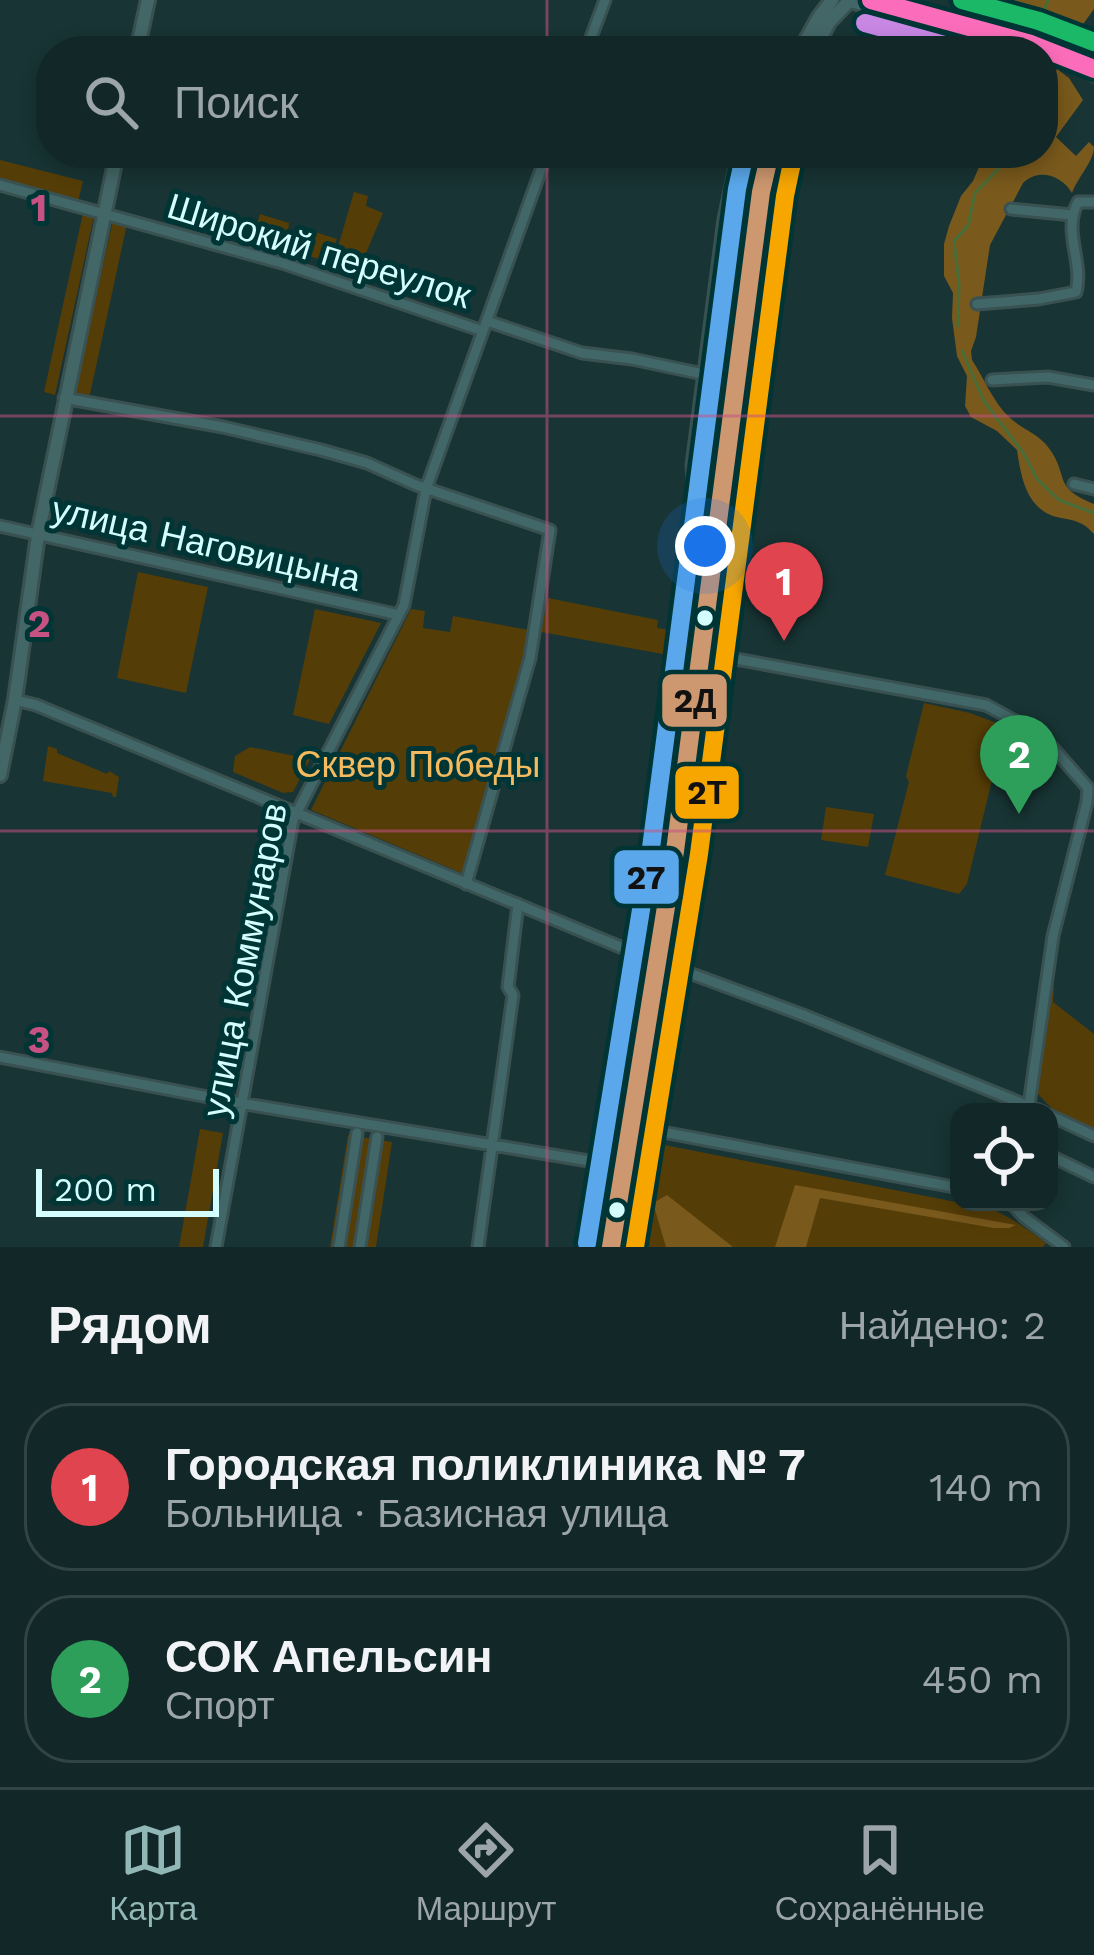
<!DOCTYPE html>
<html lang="ru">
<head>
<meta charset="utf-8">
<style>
	body { margin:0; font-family:"Work Sans",sans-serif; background:#1b2f2f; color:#f1f3f6 }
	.controls { position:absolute; right:36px; bottom:36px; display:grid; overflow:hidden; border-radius:24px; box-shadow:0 6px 18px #0003 }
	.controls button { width:108px; height:108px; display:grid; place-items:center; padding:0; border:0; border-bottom:3px solid #314444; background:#122727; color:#f1f3f6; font:60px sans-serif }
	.scale { position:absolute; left:36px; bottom:30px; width:183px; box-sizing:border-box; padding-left:12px; border:6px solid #d4fefe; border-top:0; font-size:33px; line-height:42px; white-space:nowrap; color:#d4fefe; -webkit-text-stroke:9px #003536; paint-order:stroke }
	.you { position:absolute; left:705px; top:546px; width:42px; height:42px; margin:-30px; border:9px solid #fff; border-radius:50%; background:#1a73e8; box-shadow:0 0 0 18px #1a73e833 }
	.badge { display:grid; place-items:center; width:78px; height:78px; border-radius:50%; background:#92b7b7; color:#fff; font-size:39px; font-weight:700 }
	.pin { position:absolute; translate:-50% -99px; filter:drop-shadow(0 3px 6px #0008) }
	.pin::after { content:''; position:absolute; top:63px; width:42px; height:36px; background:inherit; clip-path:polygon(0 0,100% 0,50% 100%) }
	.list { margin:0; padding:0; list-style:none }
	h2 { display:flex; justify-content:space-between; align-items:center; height:156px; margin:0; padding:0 48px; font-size:51px }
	h2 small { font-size:39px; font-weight:400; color:#9ca5a7 }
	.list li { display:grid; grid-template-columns:78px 1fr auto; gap:36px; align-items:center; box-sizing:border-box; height:168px; margin:0 24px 24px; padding:0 24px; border:3px solid #314444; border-radius:48px }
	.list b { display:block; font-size:45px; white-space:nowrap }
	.list p { margin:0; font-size:39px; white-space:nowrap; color:#9ca5a7 }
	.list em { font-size:39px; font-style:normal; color:#9ca5a7 }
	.icon { flex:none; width:66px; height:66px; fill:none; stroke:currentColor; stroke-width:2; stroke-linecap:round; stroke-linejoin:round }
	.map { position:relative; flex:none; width:1094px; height:1247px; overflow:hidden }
	.search { position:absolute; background:#122727; box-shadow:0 6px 18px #0003; left:36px; right:36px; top:36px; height:132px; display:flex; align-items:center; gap:30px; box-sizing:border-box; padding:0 42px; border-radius:48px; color:#9ca5a7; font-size:45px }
	.sheet { height:540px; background:#122727 }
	nav { display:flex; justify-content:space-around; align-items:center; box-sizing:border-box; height:168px; border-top:3px solid #314444; background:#122727; font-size:33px; color:#9ca5a7 }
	nav a { display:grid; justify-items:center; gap:6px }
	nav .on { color:#92b7b7 }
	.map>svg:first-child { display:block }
	.green { fill:#553d07 }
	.forest { fill:#79591c }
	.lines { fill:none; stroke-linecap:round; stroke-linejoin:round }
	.stream { stroke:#476e39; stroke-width:3 }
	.minor-casing { stroke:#3a5151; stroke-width:15 }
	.major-casing { stroke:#3a5151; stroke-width:18 }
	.minor { stroke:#426768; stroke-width:9 }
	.major { stroke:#436666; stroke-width:12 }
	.bus-1-casing { stroke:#003536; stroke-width:27 }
	.bus-2-casing { stroke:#003536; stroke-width:27 }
	.bus-3-casing { stroke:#003536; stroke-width:27 }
	.bus-1 { stroke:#cd976f; stroke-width:18 }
	.bus-2 { stroke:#f7a600; stroke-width:18 }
	.bus-3 { stroke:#5aa8eb; stroke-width:18 }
	.tram-1-casing { stroke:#003536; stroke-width:27 }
	.tram-2-casing { stroke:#003536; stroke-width:27 }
	.tram-3-casing { stroke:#003536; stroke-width:27 }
	.tram-1 { stroke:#fb6dba; stroke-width:18 }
	.tram-2 { stroke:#c787e3; stroke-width:18 }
	.tram-3 { stroke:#1ab867; stroke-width:18 }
	.grid { fill:none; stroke:#c65284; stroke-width:3; stroke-opacity:0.55 }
	.bus-dot { fill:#d4fefe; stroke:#003536; stroke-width:4.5 }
	.labels { text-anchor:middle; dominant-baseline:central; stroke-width:10; stroke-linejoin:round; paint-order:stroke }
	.street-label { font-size:36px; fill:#d4fefe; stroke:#003536 }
	.park-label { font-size:36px; fill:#f5ba5e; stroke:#003536 }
	.grid-label { font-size:39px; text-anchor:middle; font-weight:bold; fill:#c65284; stroke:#003536; stroke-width:10; stroke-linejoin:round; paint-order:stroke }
	.line-badge { stroke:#003536; stroke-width:4.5 }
	.pale-badge-label { font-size:33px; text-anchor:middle; font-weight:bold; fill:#111 }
</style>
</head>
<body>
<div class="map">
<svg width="1094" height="1247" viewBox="0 0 1094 1247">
	<rect width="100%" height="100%" fill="#183434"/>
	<path class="green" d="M742,153h7l-50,366 -4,-37 8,-10 8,-63 -9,-1 11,-85h5l3,-26 -5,-2 5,-33 10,4 6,-47 -5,-1z
		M0,160l83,21 -5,21 -78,-22z
		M354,192l14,4 -2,10 17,7 -25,59 -25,-8z
		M765,202l9,10 -29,228c-16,-37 13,-189 20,-238z
		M83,213l11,3 -39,179 -11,-3z
		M260,214l29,9 -1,9 19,6 2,-8 28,9 -8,23 -76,-23z
		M113,220l14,4 -38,175 -15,-3z
		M138,572l70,15 -22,106 -69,-15z
		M548,598l110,22 -1,8 21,3 -4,25 -133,-24z
		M315,609l66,14 -52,101 -36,-9z
		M411,609l14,2 -2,17 27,4 3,-16 76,14 -21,89 -44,155 -153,-64z
		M924,703l46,10 32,12 2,5 -37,154 -8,10 -74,-19 24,-93 -3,-6z
		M48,746l9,3v4l50,21 2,-3 10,6 -3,20h-3l-1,-4 -69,-12z
		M250,747l60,12 -17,33 -10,1 -50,-21 2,-16z
		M826,807l48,7 -6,33 -47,-7z
		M1050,987h4l-1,15 41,32v98l-37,-18 -20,-21z
		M200,1129l23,4 -20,114h-24z
		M348,1135l44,7 -16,105h-46z
		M644,1141l348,68c20,9 37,21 54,34l-3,4h-422l16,-99 7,-3z"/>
	<path class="forest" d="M967,0h127v9l-13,18 -23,7h-21l-63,-21z
		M1057,69l12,9 14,22 -27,37 20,19 13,-14 5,5c0,14 -16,30 -22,46 -11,-18 -33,-25 -49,-10l-33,62 -14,92 -5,14 1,9c12,18 21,42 37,57 12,12 29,16 39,30 22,28 3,40 46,57v30c-11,-12 -17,-13 -33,-16 -34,-6 -40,-40 -44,-68l-20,-19 -26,-14 -6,-11 2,-30 -10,-20 -5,-38 1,-25 -9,-17v-32l5,-18 12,-30 12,-15 12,-28h58l1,-53z
		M795,1185l221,40 -7,3h-15l-174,-30 -14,49h-31z
		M667,1195l66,52h-67l-13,-44z"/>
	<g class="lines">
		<path class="stream" d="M1036,18l10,-12 2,-6
			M1006,162l22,-2
			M958,326l1,-42 -5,-43 14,-15 7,-33 30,-31 -4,-9
			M962,351l22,50 40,53 13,25 22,21 35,13"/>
		<g class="minor-casing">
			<path id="minor" d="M848,2l180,49
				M586,51l19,-51
				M1043,55l28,8 23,13
				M0,185l282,78 201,68
				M1011,209l61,6
				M977,304l62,-5 37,-7c8,-30 -14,-61 2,-90h16
				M487,321l95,32 50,6 71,15
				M992,380l56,-3 46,8
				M64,398l159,29 98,23 46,13 49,22 134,45 -20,128 -64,226
				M732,420l17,32
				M1074,484l20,5
				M0,526l399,89
				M718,535l26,-51 46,-331
				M705,536l-9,-13 -4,-58 32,-246 14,-66
				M698,652l288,53 44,24 22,18 36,41 -1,14 -34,134 -25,176
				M15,700l21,5 611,253
				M657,958l8,6 138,51 240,97
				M0,1057l234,45 379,63
				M1049,1115l45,21
				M631,1126l328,62
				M1055,1158l39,19
				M1010,1202l14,15 40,30
				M216,1247l77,-427 111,-215 22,-116 121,-336
				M339,1247l18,-114
				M360,1247l17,-110
				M478,1247l35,-252 -5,-8 10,-83"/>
		</g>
		<g class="major-casing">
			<path id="major" d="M137,51l11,-51
				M800,51l19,-34 13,-17
				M814,51l15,-29 21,-22
				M0,775l15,-75 23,-165 79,-382
				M624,1100l57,-384 75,-563
				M634,1101l41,-250 86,-659 9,-39
				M599,1247l24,-143
				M611,1247l23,-142"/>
		</g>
		<use href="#minor" class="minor"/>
		<use href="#major" class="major"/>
		<g class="bus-1-casing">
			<path id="bus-1" d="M611,1247l64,-396 86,-659 9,-39"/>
		</g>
		<g class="bus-2-casing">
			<path id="bus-2" d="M635,1247l64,-393 86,-658 8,-38"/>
		</g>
		<g class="bus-3-casing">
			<path id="bus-3" d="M587,1243l64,-395 86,-659 8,-36"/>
		</g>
		<use href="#bus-1" class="bus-1"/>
		<use href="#bus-2" class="bus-2"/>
		<use href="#bus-3" class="bus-3"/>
		<g class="tram-1-casing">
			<path id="tram-1" d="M871,0l160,44 63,25"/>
		</g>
		<g class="tram-2-casing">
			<path id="tram-2" d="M865,23l101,28"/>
		</g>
		<g class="tram-3-casing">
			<path id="tram-3" d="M962,0l77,21 55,21"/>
		</g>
		<use href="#tram-1" class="tram-1"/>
		<use href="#tram-2" class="tram-2"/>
		<use href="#tram-3" class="tram-3"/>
	</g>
	<path class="grid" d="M547,0v51M547,153v1094M0,416h1094M0,831h1094"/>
	<g class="bus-dot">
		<circle cx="705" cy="618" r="10"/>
		<circle cx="617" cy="1210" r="10"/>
	</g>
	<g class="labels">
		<g class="street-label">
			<text transform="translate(319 251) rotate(17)">Широкий переулок</text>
			<text transform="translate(206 544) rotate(13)">улица Наговицына</text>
			<text transform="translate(245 960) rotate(-79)">улица Коммунаров</text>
		</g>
		<g class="park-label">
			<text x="418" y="765">Сквер Победы</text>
		</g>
	</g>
	<g class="grid-label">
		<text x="39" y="221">1</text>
		<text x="39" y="637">2</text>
		<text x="39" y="1053">3</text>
	</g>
	<g class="line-badge">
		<rect x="660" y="672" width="69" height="57" rx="12" fill="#cd976f"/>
		<rect x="673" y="764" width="68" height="57" rx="12" fill="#f7a600"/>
		<rect x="612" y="848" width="69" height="58" rx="12" fill="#5aa8eb"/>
	</g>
	<g class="pale-badge-label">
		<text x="695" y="712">2Д</text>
		<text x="707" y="804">2Т</text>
		<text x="646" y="889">27</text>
	</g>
</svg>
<div class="controls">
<button><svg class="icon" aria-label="locate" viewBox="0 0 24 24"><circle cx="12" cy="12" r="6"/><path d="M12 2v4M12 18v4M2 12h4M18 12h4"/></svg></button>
</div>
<div class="scale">200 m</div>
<div class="you"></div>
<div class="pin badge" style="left:784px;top:641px;background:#e0444e">1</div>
<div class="pin badge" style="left:1019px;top:814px;background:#2e9e5b">2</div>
<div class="search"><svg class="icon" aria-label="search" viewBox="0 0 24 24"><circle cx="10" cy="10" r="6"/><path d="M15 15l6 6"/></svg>Поиск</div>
</div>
<section class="sheet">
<h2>Рядом<small>Найдено: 2</small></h2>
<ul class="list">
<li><span class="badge" style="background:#e0444e">1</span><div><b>Городская поликлиника № 7</b><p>Больница · Базисная улица</p></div><em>140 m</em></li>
<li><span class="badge" style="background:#2e9e5b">2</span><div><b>СОК Апельсин</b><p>Спорт</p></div><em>450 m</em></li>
</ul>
</section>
<nav>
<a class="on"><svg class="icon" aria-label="map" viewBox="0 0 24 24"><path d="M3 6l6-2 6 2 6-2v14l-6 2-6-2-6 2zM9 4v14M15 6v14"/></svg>Карта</a>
<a><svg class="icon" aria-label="directions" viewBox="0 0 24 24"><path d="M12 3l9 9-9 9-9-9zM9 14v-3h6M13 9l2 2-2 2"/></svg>Маршрут</a>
<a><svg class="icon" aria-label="saved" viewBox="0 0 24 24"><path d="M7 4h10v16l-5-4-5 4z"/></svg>Сохранённые</a>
</nav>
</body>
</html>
